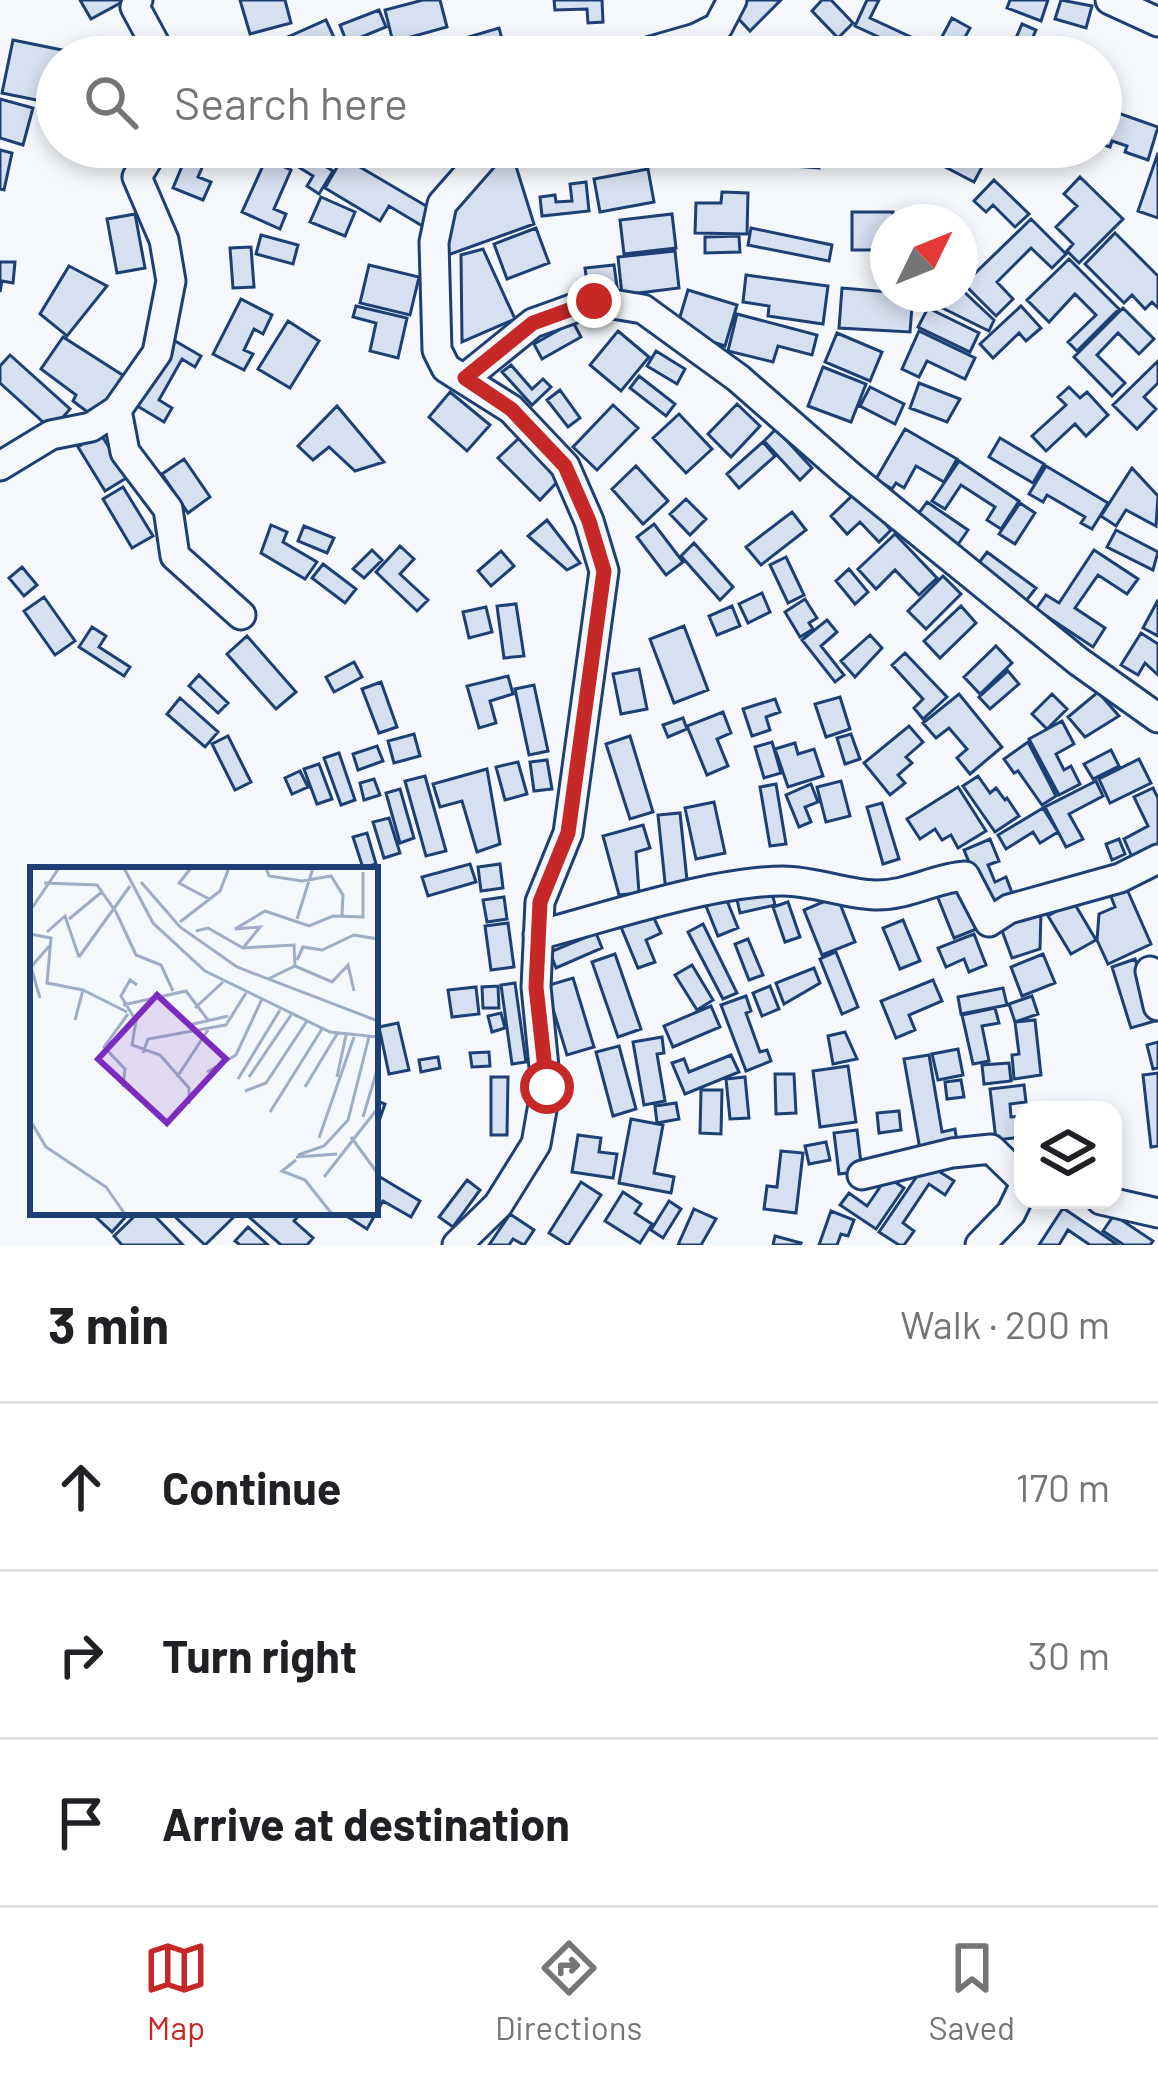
<!DOCTYPE html>
<html lang="en">
<head>
<meta charset="utf-8">
<style>
	body { margin:0; font-family:Barlow,sans-serif; background:#f6f6f6; color:#202124 }
	.controls { position:absolute; right:36px; bottom:36px; display:grid; overflow:hidden; border-radius:24px; box-shadow:0 6px 18px #0003 }
	.controls button { width:108px; height:108px; display:grid; place-items:center; padding:0; border:0; border-bottom:3px solid #e0e0e0; background:#fff; color:#202124; font:60px sans-serif }
	.compass { position:absolute; left:870px; top:204px; width:108px; height:108px; border-radius:50%; background:#fff; box-shadow:0 6px 18px #0003; rotate:47deg }
	.stop { position:absolute; width:36px; height:36px; margin:-27px; border:9px solid #c62828; border-radius:50%; background:#fff }
	.stop.end { background:#c62828; border-color:#fff; box-shadow:0 3px 12px #0008 }
	.list { margin:0; padding:0; list-style:none }
	h2 { display:flex; justify-content:space-between; align-items:center; height:156px; margin:0; padding:0 48px; font-size:51px }
	h2 small { font-size:39px; font-weight:400; color:#757577 }
	.list li { display:grid; grid-template-columns:78px 1fr auto; gap:36px; align-items:center; box-sizing:border-box; height:168px; padding:0 48px; border-top:3px solid #e0e0e0 }
	.list b { display:block; font-size:45px; white-space:nowrap }
	.list em { font-size:39px; font-style:normal; color:#757577 }
	.icon { flex:none; width:66px; height:66px; fill:none; stroke:currentColor; stroke-width:2; stroke-linecap:round; stroke-linejoin:round }
	.map { position:relative; flex:none; width:1158px; height:1245px; overflow:hidden }
	.search { position:absolute; background:#fff; box-shadow:0 6px 18px #0003; left:36px; right:36px; top:36px; height:132px; display:flex; align-items:center; gap:30px; box-sizing:border-box; padding:0 42px; border-radius:66px; color:#757577; font-size:45px }
	.sheet { height:660px; background:#fff }
	nav { display:flex; justify-content:space-around; align-items:center; box-sizing:border-box; height:168px; border-top:3px solid #e0e0e0; background:#fff; font-size:33px; color:#757577 }
	nav a { display:grid; justify-items:center; gap:6px }
	nav .on { color:#c62828 }
	.map>svg:first-child { display:block }
	.building { fill:#d5e0f0; stroke:#1d3f73; stroke-width:3 }
	.lines { fill:none; stroke-linecap:round; stroke-linejoin:round }
	.street-casing { stroke:#1d3f73; stroke-width:33 }
	.street { stroke:#f4f7fb; stroke-width:27 }
	.route { stroke:#c62828; stroke-width:15 }
	.inset-road { fill:none; stroke:#9eadc5; stroke-width:3 }
	.view { fill:#7b2cbf; fill-opacity:0.15; stroke:#7b2cbf; stroke-width:6 }
	.inset-edge { fill:none; stroke:#1d3f73; stroke-width:6 }
</style>
</head>
<body>
<div class="map">
<svg width="1158" height="1245" viewBox="0 0 1158 1245">
	<rect width="100%" height="100%" fill="#f4f7fb"/>
	<path class="building" d="M80,0h44v1l-33,18z
		M240,0h45l6,23 -41,11z
		M423,0h17l7,27 -54,15 -8,-32z
		M554,0h48l1,22 -15,1 -1,-14 -32,1z
		M748,0h33l-31,31 -16,-17z
		M822,0h9l22,23 -15,15 -26,-27z
		M867,0h12l-9,18 43,20 -6,12 -52,-24z
		M1010,0h38l-7,21 -34,-13z
		M1061,0l31,6 -6,22 -31,-9z
		M379,10l7,17 -39,16 -7,-18z
		M952,18l18,10 -16,29h-23z
		M326,20l17,37h-21l-6,-12 -27,12h-24l-4,-8z
		M1022,24l14,6 -12,27h-16z
		M499,28l8,29h-12l-3,-9 -31,9h-61z
		M13,40l54,11 -1,6h-9l-1,47 -54,-11z
		M721,44l13,13h-26z
		M1053,50l36,5v2h-37z
		M0,99l33,9 -10,37 -23,-7z
		M1101,107l57,20 -10,33 -23,-8 2,-6 -15,-5 -2,6 -9,-3z
		M190,147h21l-13,30 13,5 -8,18 -30,-12z
		M416,147h30l-21,14z
		M510,147l24,77 -86,31 2,-48z
		M749,147l72,5 -2,16 -72,-5z
		M938,147l44,20 -8,15 -42,-22z
		M0,150l12,3 -8,37 -4,-1z
		M299,150l34,21 -14,23 -12,-8 6,-10 -21,-13z
		M1158,153v65l-20,-7z
		M343,157l90,53 -9,17 -35,-21 -9,15 -55,-33z
		M266,159l25,11 -17,39 12,5 -6,15 -38,-17z
		M648,169l6,33 -54,10 -6,-33z
		M1080,177l43,42 -44,44 -12,-12 6,-7 -17,-17 21,-21 -13,-12z
		M994,180l35,34 -14,13 -22,-22 -7,7 -12,-11z
		M586,182l3,29 -47,5 -2,-19 15,-2 1,7 16,-1 -2,-17z
		M722,192l26,1 -1,41 -52,-1 1,-30h25z
		M321,197l34,15 -10,24 -35,-14z
		M852,212h41v10h-5v28h-36z
		M135,214l10,54 -28,5 -10,-54z
		M672,214l4,34 -52,6 -4,-34z
		M1031,219l35,35 -14,14 -21,-20 -34,34 16,17 -17,17 -32,-32z
		M536,228l13,35 -42,16 -13,-35z
		M751,228l81,17 -3,16 -81,-16z
		M1115,233l43,43v32l-6,-6 -7,7 -13,-14 -8,8 -39,-39z
		M261,235l37,10 -5,19 -37,-10z
		M739,236l1,16 -35,1v-16z
		M251,247l3,40 -21,1 -3,-40z
		M483,249l32,70 -53,23 -1,-87z
		M675,251l4,37 -57,7 -4,-38z
		M1069,259l50,50 -42,42 -9,-9 28,-27 -21,-21 -26,28 -22,-22z
		M0,262h15l-2,21 -11,-2 -2,11z
		M369,265l50,12 -9,38 -50,-12z
		M614,265l3,22 -29,4 -3,-23z
		M69,266l38,20 -40,50 -27,-22z
		M746,275l82,11 -5,38 -55,-8 1,-10 -26,-4z
		M842,288l71,6 -3,38 -71,-4z
		M960,288l34,32 -5,11 -73,-36 44,-1z
		M688,290l49,15 -12,41 -49,-16z
		M241,299l31,16 -9,19 -9,-5 -10,21 9,4 -9,16 -31,-16z
		M356,306l51,12 -9,40 -28,-7 6,-28 -23,-6z
		M1021,306l20,22 -15,13 -7,-8 -26,25 -13,-14z
		M928,308l51,25 -9,19 -52,-25z
		M1123,308l31,31 -15,15 -21,-21 -21,22 28,28 -13,13 -38,-39z
		M737,314l80,21 -5,20 -34,-9 -5,16 -45,-11z
		M288,321l31,20 -29,47 -32,-19z
		M573,322l8,15 -39,22 -8,-15z
		M618,331l31,26 -28,34 -31,-26z
		M919,331l56,27 -10,21 -38,-18 -8,16 -17,-8z
		M837,333l45,19 -12,29 -45,-19z
		M63,337l61,39 -30,41 -21,-16 3,-6 -35,-26z
		M170,338l31,18 -6,11 -13,-8 -23,41 13,8 -8,14 -30,-18z
		M656,351l29,18 -8,15 -30,-18z
		M10,355l60,54 -18,21 -52,-47v-17z
		M1158,361v22l-14,14 12,12 -19,20 -24,-24z
		M511,365l21,24 11,-10 8,8 -19,18 -30,-33z
		M823,367l43,17 -15,38 -43,-16z
		M639,376l36,28 -9,12 -36,-28z
		M919,383l41,16 -13,23 -37,-14z
		M870,387l34,17 -9,20 -35,-18z
		M1069,387l11,11 7,-6 21,23 -22,21 -11,-12 -29,27 -14,-15 34,-31 -8,-8z
		M560,390l20,28 -12,9 -21,-27z
		M450,392l40,33 -23,26 -38,-34z
		M737,404l23,22 -29,31 -23,-23z
		M613,405l25,23 -41,42 -24,-23z
		M337,406l47,56 -29,9 -26,-24 -16,13 -15,-14z
		M679,414l33,35 -26,24 -33,-35z
		M776,429l36,39 -12,12 -36,-39z
		M905,429l52,30 -13,23 -28,-16 -12,22 -8,-5 -4,6 -16,-10z
		M100,433l28,44 -23,14 -27,-44z
		M519,438l41,41 -20,21 -42,-42z
		M1000,438l44,26 -11,19 -44,-26z
		M763,442l12,14 -36,32 -12,-14z
		M184,459l26,38 -22,16 -26,-39z
		M959,461l60,40 -18,28 -14,-9 8,-13 -34,-22 -16,24 -13,-8z
		M636,466l32,35 -25,23 -31,-35z
		M1046,466l62,37 -16,26 -11,-6 4,-6 -38,-22 -4,7 -14,-8z
		M1132,468l26,28 -2,30 -30,-16 -10,16 -15,-10z
		M123,487l30,49 -21,12 -29,-49z
		M856,492l35,38 -12,12 -19,-20 -13,12 -16,-18z
		M686,499l20,20 -16,16 -20,-21z
		M927,502l41,28 -11,16 -41,-29z
		M1020,503l15,10 -20,31 -16,-10z
		M792,512l14,18 -45,35 -15,-18z
		M547,520l33,43 -13,7 -39,-34z
		M654,524l29,38 -17,13 -29,-38z
		M271,525l16,7 -4,10 34,20 -12,17 -44,-26z
		M304,526l30,12 -7,15 -29,-12z
		M1116,530l42,22 -5,18 -46,-23z
		M895,534l42,44 -18,17 -24,-25 -19,19 -18,-20z
		M694,543l39,44 -13,13 -39,-44z
		M400,546l14,13 -14,15 28,26 -11,11 -41,-39z
		M372,550l10,10 -18,18 -11,-9z
		M1094,550l44,29 -11,15 -29,-19 -23,33 30,20 -12,19 -57,-38 10,-14 13,8z
		M501,551l13,15 -23,20 -13,-15z
		M987,552l49,36 -13,17 -48,-37z
		M786,557l18,38 -16,8 -18,-38z
		M323,564l33,25 -11,14 -33,-25z
		M22,567l15,18 -13,11 -15,-18z
		M849,569l19,23 -13,12 -19,-23z
		M943,576l18,18 -35,35 -18,-18z
		M762,593l8,19 -22,11 -9,-19z
		M44,597l31,44 -20,14 -31,-44z
		M805,599l12,19 -8,5 4,6 -13,8 -15,-25z
		M1158,600v36l-15,-8z
		M516,604l8,52 -20,2 -7,-52z
		M732,606l8,20 -23,9 -8,-19z
		M961,606l15,17 -36,35 -16,-17z
		M486,607l6,25 -23,6 -6,-26z
		M827,620l10,12 -16,14 23,29 -9,7 -33,-42z
		M684,626l24,64 -34,13 -24,-64z
		M92,627l14,9 -7,11 31,20 -6,9 -45,-29z
		M1141,633l17,11v31l-13,-12 -7,12 -17,-10z
		M870,635l12,13 -27,29 -14,-16z
		M247,636l49,56 -20,17 -49,-55z
		M996,646l16,17 -32,31 -16,-17z
		M905,653l42,44 -24,22 -9,-11 9,-9 -31,-34z
		M354,662l8,15 -28,15 -8,-15z
		M639,669l8,40 -26,5 -8,-40z
		M1008,671l11,13 -29,25 -11,-12z
		M199,675l29,28 -10,10 -29,-27z
		M508,676l5,18 -23,7 6,22 -17,5 -12,-42z
		M381,682l16,45 -18,6 -17,-44z
		M534,685l14,66 -19,4 -14,-66z
		M1098,692l21,24 -34,21 -17,-20z
		M959,694l43,53 -32,27 -13,-16 10,-9 -18,-21 -13,10 -13,-15z
		M1052,694l15,15 -20,20 -15,-15z
		M840,697l10,32 -24,8 -11,-33z
		M180,698l38,34 -13,15 -38,-33z
		M775,699l5,13 -14,5 4,13 -18,6 -9,-27z
		M723,712l8,21 -14,6 11,27 -21,9 -20,-49z
		M683,718l4,11 -19,8 -5,-12z
		M1062,721l12,23 -18,10 8,16 7,-4 9,18 -21,11 -30,-56z
		M909,726l14,16 -17,15 6,6 -14,12 7,8 -15,12 -26,-32z
		M414,734l6,22 -26,7 -6,-22z
		M851,734l9,25 -15,5 -8,-26z
		M228,736l23,46 -16,8 -23,-46z
		M630,736l23,76 -23,7 -24,-75z
		M772,742l9,31 -17,5 -9,-31z
		M1028,742l28,54 -14,9 -24,-34 -4,2 -10,-14z
		M795,743l3,11 16,-5 9,27 -35,11 -13,-38z
		M377,746l6,15 -25,9 -5,-16z
		M1111,750l8,16 -26,13 -9,-15z
		M339,753l16,47 -14,5 -17,-47z
		M1139,759l12,24 -41,20 -11,-24z
		M547,760l5,29 -18,2 -4,-29z
		M518,762l9,32 -22,6 -9,-33z
		M319,764l13,35 -15,5 -13,-35z
		M487,769l13,75 -23,8 -15,-51 -22,6 -7,-23z
		M300,771l8,16 -16,7 -7,-16z
		M425,776l21,75 -20,5 -21,-75z
		M978,776l12,17 6,-5 9,12 2,-2 12,18 -24,16 -32,-46z
		M374,779l6,16 -16,5 -4,-17z
		M841,781l9,35 -24,6 -9,-35z
		M1096,781l7,15 -34,18 14,25 -17,8 -21,-40z
		M776,784l10,60 -16,2 -10,-59z
		M811,784l7,18 -13,5 6,15 -12,5 -13,-32z
		M958,787l28,44 -28,17 -7,-13 -9,5 -7,-11 -15,10 -13,-20z
		M1153,788l5,10v46l-26,13 -8,-18 24,-13 -14,-29z
		M400,789l14,49 -14,5 -14,-50z
		M714,802l11,51 -29,6 -11,-51z
		M882,803l17,56 -16,5 -16,-57z
		M1043,808l15,24 -18,11 -7,-11 -27,17 -8,-14z
		M680,813l8,77 -22,2 -8,-77z
		M389,818l11,35 -16,5 -11,-36z
		M643,825l7,23 -14,4 3,41 -20,2 -16,-59z
		M367,833l9,31 -13,4 -10,-31z
		M990,839l9,22 -11,4 7,17 11,-5 8,21 -26,10 -24,-58z
		M1119,839l6,15 -13,6 -6,-16z
		M470,864l6,18 -48,14 -6,-19z
		M500,864l3,24 -22,3 -3,-24z
		M960,882l19,46 -25,10 -18,-45z
		M1126,887l25,57 -43,20 -11,-24 2,-26 16,-7 -5,-13z
		M771,888l4,17 -35,8 -4,-18z
		M837,896l18,46 -33,13 -18,-45z
		M504,897l3,22 -20,3 -4,-22z
		M726,898l12,30 -20,8 -12,-30z
		M1073,901l23,39 -25,14 -23,-38z
		M788,902l12,35 -15,5 -12,-35z
		M1041,911l-1,38 -28,9 -11,-30z
		M652,914l9,19 -15,7 9,22 -17,6 -17,-41z
		M903,920l17,41 -20,8 -17,-41z
		M508,923l6,44 -23,3 -6,-44z
		M703,924l34,69 -14,6 -35,-67z
		M596,933l6,15 -46,20 -6,-16z
		M974,934l12,31 -17,7 -5,-13 -18,8 -8,-19z
		M748,939l15,36 -14,5 -14,-36z
		M836,952l22,55 -16,7 -22,-55z
		M615,954l26,75 -23,8 -26,-75z
		M1043,954l12,29 -33,13 -11,-29z
		M1135,959l20,62 -24,7 -19,-61z
		M692,965l21,35 -16,10 -22,-35z
		M814,968l6,15 -36,21 -8,-21z
		M573,978l21,69 -27,8 -21,-69z
		M933,980l9,21 -33,14 6,15 -19,8 -15,-37z
		M515,983l11,79 -14,2 -11,-79z
		M498,986l1,22h-16l-1,-21z
		M770,986l9,23 -17,7 -9,-23z
		M476,987l3,27 -27,3 -4,-27z
		M1003,988l4,17 -46,9 -3,-17z
		M746,996l5,15 -5,2 14,39 7,-2 4,11 -25,10 -25,-66z
		M1032,996l6,18 -23,8 -6,-18z
		M711,1006l9,21 -47,20 -9,-21z
		M995,1008l4,15 -17,3 7,35 -16,3 -11,-49z
		M501,1013l4,15 -13,4 -4,-16z
		M1035,1020l6,55 -27,4 -2,-24 7,-1 -4,-32z
		M398,1023l11,47 -20,4 -10,-47z
		M845,1032l12,27 -24,5 -5,-28z
		M662,1037l2,16 -7,1 8,47 -21,4 -11,-63z
		M1158,1042v26l-5,1 -6,-24z
		M619,1046l17,63 -23,7 -17,-64z
		M958,1049l5,26 -25,5 -6,-26z
		M489,1052l1,14 -18,1 -2,-14z
		M731,1055l8,17 -54,22 -13,-31 12,-4 5,13z
		M929,1055l13,77 13,-3 3,20 -37,6 -17,-96z
		M438,1057l2,11 -19,4 -2,-12z
		M1009,1063l2,18 -27,3 -2,-19z
		M848,1066l8,56 -36,5 -7,-56z
		M1158,1073v73l-7,1 -8,-72z
		M775,1074h19l2,39 -20,1z
		M491,1077h17l-1,58h-16z
		M745,1077l4,41 -19,1 -4,-40z
		M961,1080l3,17 -17,2 -2,-17z
		M1024,1085l2,17 -16,2 1,13 12,-1v21l-27,3 -6,-51z
		M701,1090h21l-1,44 -21,-1z
		M375,1100l10,4 -7,20 -3,-1z
		M676,1103l3,16 -22,4 -2,-17z
		M899,1111l2,19 -22,3 -2,-20z
		M631,1119l32,6 -9,48 20,4 -3,16 -52,-10z
		M857,1130l5,41 -23,3 -5,-41z
		M578,1135l23,3 -2,14 18,2 -4,24 -41,-6z
		M826,1142l4,18 -21,4 -4,-18z
		M781,1151l22,2 -7,60 -32,-4 3,-23 10,1z
		M926,1163l28,18 -9,14 -16,-11 -26,39 11,8 -10,14h-5l-20,-13z
		M375,1174l45,27 -9,16 -28,-16 -16,28 -22,-14 30,-3z
		M887,1177l17,11 -28,41 -36,-24 9,-12 18,13z
		M467,1180l13,10 -27,37 -14,-10z
		M581,1182l20,13 -33,50 -19,-12z
		M623,1192l18,12 -6,9 17,11 -12,19 -35,-22z
		M669,1201l12,8 -18,29 -12,-8z
		M1063,1208l55,37h-28l-22,-15 -9,15h-20z
		M694,1209l22,10 -15,26h-23z
		M831,1211l23,9 -6,16 -7,-2 -4,11h-18z
		M103,1212h27l-18,20 -15,-14z
		M139,1212h12l32,33h-61l-8,-9z
		M170,1212h69l-34,33z
		M253,1212h49l-8,9 19,17 -6,7h-26l-32,-28z
		M510,1214l24,16 -10,15 -11,-6 -4,6h-20z
		M1114,1215l39,26 -3,4h-26l-21,-14z
		M248,1227l20,18h-28l-5,-4z
		M775,1236l26,7 -1,2h-27z"/>
	<g class="lines">
		<g class="street-casing">
			<path id="street" d="M138,0l-3,7 27,50
				M1110,0l48,22
				M630,57l66,-19 22,-11 14,-27
				M465,378l68,-55 61,-22 49,8 95,69 111,97 229,186 80,57
				M117,410l8,42 43,57 7,47 66,59
				M0,466l51,-31 40,-8 26,-17 40,-57 14,-72 -7,-41 -27,-63 18,-30
				M538,935c69,-18 176,-54 245,-54 31,0 62,13 92,14 33,1 59,-17 90,-19l24,46 20,-13 111,-31 38,-19
				M1150,971l8,35
				M862,1175l90,-22 39,-4 32,31
				M1101,1200l57,13
				M457,1245l41,-40 38,-61 10,-57 -10,-100 4,-85 28,-69 36,-262 -15,-50 -24,-55 -54,-57 -65,-41 -9,-18 -3,-108 8,-38 50,-57
				M980,1245l31,-32 12,-25"/>
		</g>
		<use href="#street" class="street"/>
	</g>
	<g class="lines">
		<path class="route" d="M547,1087l-11,-100 4,-85 28,-69 36,-262 -15,-50 -24,-55 -54,-57 -46,-31 68,-55 61,-22"/>
	</g>
	<g transform="translate(30 867)">
		<rect width="348" height="348" fill="#f4f7fb"/>
		<path class="inset-road" d="M94,1l29,55 52,48 125,61 48,5M161,1l-12,15 30,16M236,1l3,8 33,5 29,-5 12,19 -1,20M111,15l39,45 57,40 141,54M14,16l53,2 19,27M0,44l29,-43M86,45l20,43 25,10 12,26M39,52l34,-28M267,52l16,-51M150,55l40,-31 9,-23M166,64l12,-3 35,20 51,-3 1,21M17,65l18,-16 14,41M0,67l21,4 -4,45 36,7 -8,30M213,81l17,-21 -25,2 30,-18 44,15 24,-10 30,1v-45M49,90l51,-71M267,93l6,-13 19,3 32,-15 24,4M238,112l27,-13 37,16 16,-17 6,26M107,118l-7,-5 -9,16 15,25 -4,24 28,10 29,33v16M53,123l44,22M10,131l-9,-31 20,-23M93,138l63,-14 22,29M165,141l28,-26M159,158l39,-9M113,186l5,-14 78,-14 20,-32M177,205l29,-17 26,-56M147,210l31,-47M219,210l42,-62M307,210l9,-42M208,212l42,-69M93,220l2,-18 -21,-22 24,-33M275,220l32,-53M215,224l21,-8 41,-62M240,245l52,-83M333,250l15,-50M0,253l16,27 60,40 19,27M321,270l27,37M289,271l35,-101M268,288l26,-9 24,-26 21,-83M266,290l41,-3M266,293l-14,11 23,9 27,34M294,310l54,-69"/>
		<path class="view" d="M127,128l69,64 -59,64 -69,-64z"/>
		<rect width="348" height="348" class="inset-edge"/>
	</g>
</svg>
<div class="controls">
<button><svg class="icon" aria-label="layers" viewBox="0 0 24 24"><path d="M12 4l9 5-9 5-9-5zM3 14l9 5 9-5"/></svg></button>
</div>
<svg class="compass" viewBox="-18 -18 36 36"><path d="M0-13l5 13h-10z" fill="#e53935"/><path d="M0 13l5-13h-10z" fill="#757577"/></svg>
<div class="stop" style="left:547px;top:1087px"></div>
<div class="stop end" style="left:594px;top:301px"></div>
<div class="search"><svg class="icon" aria-label="search" viewBox="0 0 24 24"><circle cx="10" cy="10" r="6"/><path d="M15 15l6 6"/></svg>Search here</div>
</div>
<section class="sheet">
<h2>3 min<small>Walk · 200 m</small></h2>
<ul class="list">
<li><svg class="icon" aria-label="ahead" viewBox="0 0 24 24"><path d="M12 20V5M6 11l6-6 6 6"/></svg><div><b>Continue</b></div><em>170 m</em></li>
<li><svg class="icon" aria-label="right" viewBox="0 0 24 24"><path d="M7 20v-9h11M14 6l5 5-5 5"/></svg><div><b>Turn right</b></div><em>30 m</em></li>
<li><svg class="icon" aria-label="arrive" viewBox="0 0 24 24"><path d="M6 21V4h12l-3 4 3 4H6"/></svg><div><b>Arrive at destination</b></div></li>
</ul>
</section>
<nav>
<a class="on"><svg class="icon" aria-label="map" viewBox="0 0 24 24"><path d="M3 6l6-2 6 2 6-2v14l-6 2-6-2-6 2zM9 4v14M15 6v14"/></svg>Map</a>
<a><svg class="icon" aria-label="directions" viewBox="0 0 24 24"><path d="M12 3l9 9-9 9-9-9zM9 14v-3h6M13 9l2 2-2 2"/></svg>Directions</a>
<a><svg class="icon" aria-label="saved" viewBox="0 0 24 24"><path d="M7 4h10v16l-5-4-5 4z"/></svg>Saved</a>
</nav>
</body>
</html>
